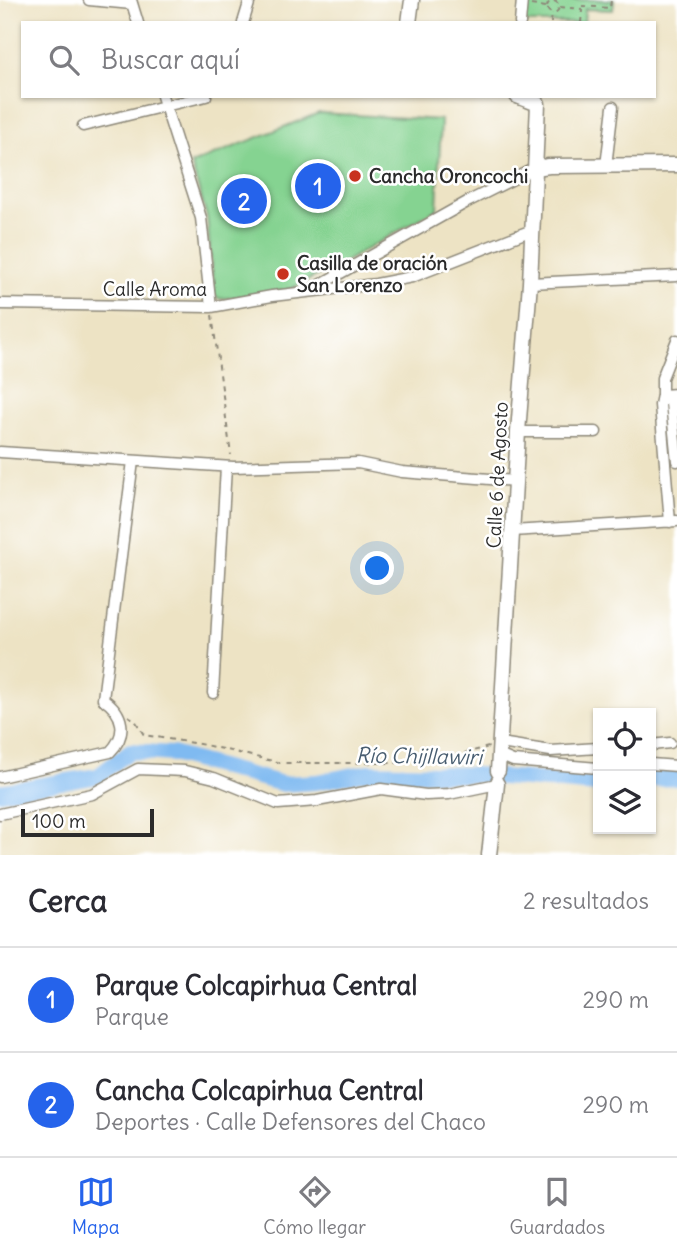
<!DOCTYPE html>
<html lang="es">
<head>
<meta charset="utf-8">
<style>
	body { margin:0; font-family:Delius,sans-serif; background:#f7f7f7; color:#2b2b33 }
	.controls { position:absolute; right:21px; bottom:21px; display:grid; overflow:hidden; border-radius:0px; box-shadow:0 2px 5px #0004 }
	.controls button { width:63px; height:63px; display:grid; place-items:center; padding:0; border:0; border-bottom:2px solid #e1e1e2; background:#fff; color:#2b2b33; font:35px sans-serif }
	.scale { position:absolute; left:21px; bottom:18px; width:133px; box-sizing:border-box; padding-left:7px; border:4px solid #2b2b2b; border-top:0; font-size:19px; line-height:24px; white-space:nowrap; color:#2b2b2b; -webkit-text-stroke:5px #fff; paint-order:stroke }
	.you { position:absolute; left:378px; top:569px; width:24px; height:24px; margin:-18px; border:5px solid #fff; border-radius:50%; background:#1a73e8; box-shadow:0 0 0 10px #1a73e833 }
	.badge { display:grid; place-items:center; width:46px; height:46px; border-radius:50%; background:#2563eb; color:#fff; font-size:23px; font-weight:700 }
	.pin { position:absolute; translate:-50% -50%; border:4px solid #fff; box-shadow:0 2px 7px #0006 }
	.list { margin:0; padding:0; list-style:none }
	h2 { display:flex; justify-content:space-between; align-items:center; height:91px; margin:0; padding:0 28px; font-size:30px }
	h2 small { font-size:23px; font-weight:400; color:#7c7c81 }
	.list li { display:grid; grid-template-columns:46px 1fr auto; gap:21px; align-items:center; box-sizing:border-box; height:105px; padding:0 28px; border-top:2px solid #e1e1e2 }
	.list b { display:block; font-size:26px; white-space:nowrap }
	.list p { margin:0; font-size:23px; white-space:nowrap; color:#7c7c81 }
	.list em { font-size:23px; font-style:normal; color:#7c7c81 }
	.icon { flex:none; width:38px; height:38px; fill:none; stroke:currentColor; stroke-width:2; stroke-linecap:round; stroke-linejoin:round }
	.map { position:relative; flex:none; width:677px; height:855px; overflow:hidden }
	.search { position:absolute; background:#fff; box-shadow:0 2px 5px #0004; left:21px; right:21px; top:21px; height:77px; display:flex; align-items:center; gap:18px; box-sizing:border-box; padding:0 24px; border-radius:0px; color:#7c7c81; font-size:26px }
	.sheet { height:301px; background:#fff }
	nav { display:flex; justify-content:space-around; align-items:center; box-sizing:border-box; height:98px; border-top:2px solid #e1e1e2; background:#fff; font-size:19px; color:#7c7c81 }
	nav a { display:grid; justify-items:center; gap:4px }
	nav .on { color:#2563eb }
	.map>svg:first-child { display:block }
	.green { fill:#85d391; stroke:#587f5e; stroke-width:2 }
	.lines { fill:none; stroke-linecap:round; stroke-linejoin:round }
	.river { stroke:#7fbaf1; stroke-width:16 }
	.minor-casing { stroke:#8c8778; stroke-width:13 }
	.major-casing { stroke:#8c8778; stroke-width:17 }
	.path { stroke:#8c8778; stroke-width:2; stroke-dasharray:5 5; stroke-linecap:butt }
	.minor { stroke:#fff; stroke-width:10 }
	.major { stroke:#fff; stroke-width:14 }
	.poi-dot { fill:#c8321e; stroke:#fff; stroke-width:2.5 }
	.labels { text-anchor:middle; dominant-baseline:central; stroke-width:5; stroke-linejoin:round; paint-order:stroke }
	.poi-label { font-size:19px; font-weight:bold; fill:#2b2b2b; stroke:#fff; text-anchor:start }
	.street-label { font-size:19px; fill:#2b2b2b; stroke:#fff }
	.water-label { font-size:21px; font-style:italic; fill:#485d70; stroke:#fff }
</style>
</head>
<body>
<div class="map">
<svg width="677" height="855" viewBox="0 0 677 855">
	<rect width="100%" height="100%" fill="#fff"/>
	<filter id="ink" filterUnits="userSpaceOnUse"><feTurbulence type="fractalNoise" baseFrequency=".0143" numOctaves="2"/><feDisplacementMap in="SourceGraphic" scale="14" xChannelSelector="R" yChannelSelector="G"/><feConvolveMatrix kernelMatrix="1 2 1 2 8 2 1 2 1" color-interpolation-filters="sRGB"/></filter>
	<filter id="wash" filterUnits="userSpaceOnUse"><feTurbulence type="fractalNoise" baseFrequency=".00686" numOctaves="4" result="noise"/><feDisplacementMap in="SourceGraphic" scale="28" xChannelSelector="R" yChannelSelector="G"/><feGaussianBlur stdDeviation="1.57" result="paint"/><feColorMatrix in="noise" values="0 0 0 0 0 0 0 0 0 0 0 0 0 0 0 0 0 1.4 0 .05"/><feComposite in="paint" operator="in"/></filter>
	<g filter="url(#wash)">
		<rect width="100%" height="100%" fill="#ede3c4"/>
		<path class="green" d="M526,0h88l-1,10 -28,-1 -1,14h-60z
			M319,113l122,7 -4,89 -93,53 -55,28 -69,9 -6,-4 -7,-78 -16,-53z"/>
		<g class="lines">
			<path class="river" d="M651,779l26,-1
				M0,792l98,-16 32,-25 42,3 111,30 34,-2 52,-10 107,3 122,10"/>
		</g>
	</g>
	<g filter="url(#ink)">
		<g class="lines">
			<g class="minor-casing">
				<path id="minor" d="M89,0l43,4
					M131,0l7,23
					M243,23l7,-23
					M520,23l2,-23
					M162,96l39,122 10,89
					M83,126l123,-30
					M606,166l7,-59
					M530,283l147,-7
					M314,288l155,-87 66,-33
					M0,304l211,3 61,-11 104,-12 36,-7 120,-47
					M662,395l9,8 6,58
					M662,395l15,-1
					M518,432h78
					M0,452l233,15 125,-4 44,9 113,9
					M670,522l-10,-117 2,-10v-17l15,-38
					M512,531l165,-10
					M213,693l13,-226
					M500,743l51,8 47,-3
					M651,745l19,-2
					M499,755l14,6 85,7
					M651,764l26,2
					M0,777l110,-25c18,-18 14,-39 -7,-53l30,-238
					M0,814l92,-20 46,-25 47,2 29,7 64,26 39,-3 64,-12 45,6 23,-1 48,-10v-4"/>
			</g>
			<g class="major-casing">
				<path id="major" d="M409,23l3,-23
					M535,168l14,-2 128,-1
					M498,771l20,-339 12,-149 8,-179 -21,-8
					M489,855l8,-71"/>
			</g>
			<path class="path" d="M547 7a6 6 0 1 1 12 0a6 6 0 1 1-12 0Z
				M531,5l15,2
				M582,6l28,2 1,-8
				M560,7l22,2
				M551,23l1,-10
				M581,23l1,-13
				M212,315l19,140
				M128,716l7,4 9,15 61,10 76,18h142l66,-16"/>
			<use href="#minor" class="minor"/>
			<use href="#major" class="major"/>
		</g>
	</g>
	<g class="poi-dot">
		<circle cx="355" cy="176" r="7"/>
		<circle cx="283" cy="274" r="7"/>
	</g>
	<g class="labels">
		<g class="poi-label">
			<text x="369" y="176">Cancha Oroncochi</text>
			<text x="297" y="263">Casilla de oración<tspan x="297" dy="22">San Lorenzo</tspan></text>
		</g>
		<g class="street-label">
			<text x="155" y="289">Calle Aroma</text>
			<text transform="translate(497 475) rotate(-87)">Calle 6 de Agosto</text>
		</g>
		<g class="water-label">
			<text transform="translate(419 756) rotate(1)">Río Chijllawiri</text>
		</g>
	</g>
</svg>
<div class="controls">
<button><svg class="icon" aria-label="locate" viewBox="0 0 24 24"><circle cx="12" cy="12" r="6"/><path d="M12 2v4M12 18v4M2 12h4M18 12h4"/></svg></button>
<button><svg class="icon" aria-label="layers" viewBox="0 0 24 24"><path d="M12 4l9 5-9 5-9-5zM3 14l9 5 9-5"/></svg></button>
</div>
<div class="scale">100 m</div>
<div class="you"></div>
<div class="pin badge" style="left:318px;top:186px">1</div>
<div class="pin badge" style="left:244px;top:201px">2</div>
<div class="search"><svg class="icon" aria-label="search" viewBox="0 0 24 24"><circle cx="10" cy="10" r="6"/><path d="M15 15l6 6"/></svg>Buscar aquí</div>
</div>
<section class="sheet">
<h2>Cerca<small>2 resultados</small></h2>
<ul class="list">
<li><span class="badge">1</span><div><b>Parque Colcapirhua Central</b><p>Parque</p></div><em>290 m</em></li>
<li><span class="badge">2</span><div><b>Cancha Colcapirhua Central</b><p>Deportes · Calle Defensores del Chaco</p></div><em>290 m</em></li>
</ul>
</section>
<nav>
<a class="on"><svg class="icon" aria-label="map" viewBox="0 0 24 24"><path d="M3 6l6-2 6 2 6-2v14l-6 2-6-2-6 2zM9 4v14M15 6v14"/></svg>Mapa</a>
<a><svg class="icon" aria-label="directions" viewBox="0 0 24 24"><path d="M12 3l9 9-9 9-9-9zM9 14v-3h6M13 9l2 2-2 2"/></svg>Cómo llegar</a>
<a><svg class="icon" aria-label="saved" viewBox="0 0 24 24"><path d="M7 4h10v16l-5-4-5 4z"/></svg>Guardados</a>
</nav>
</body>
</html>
